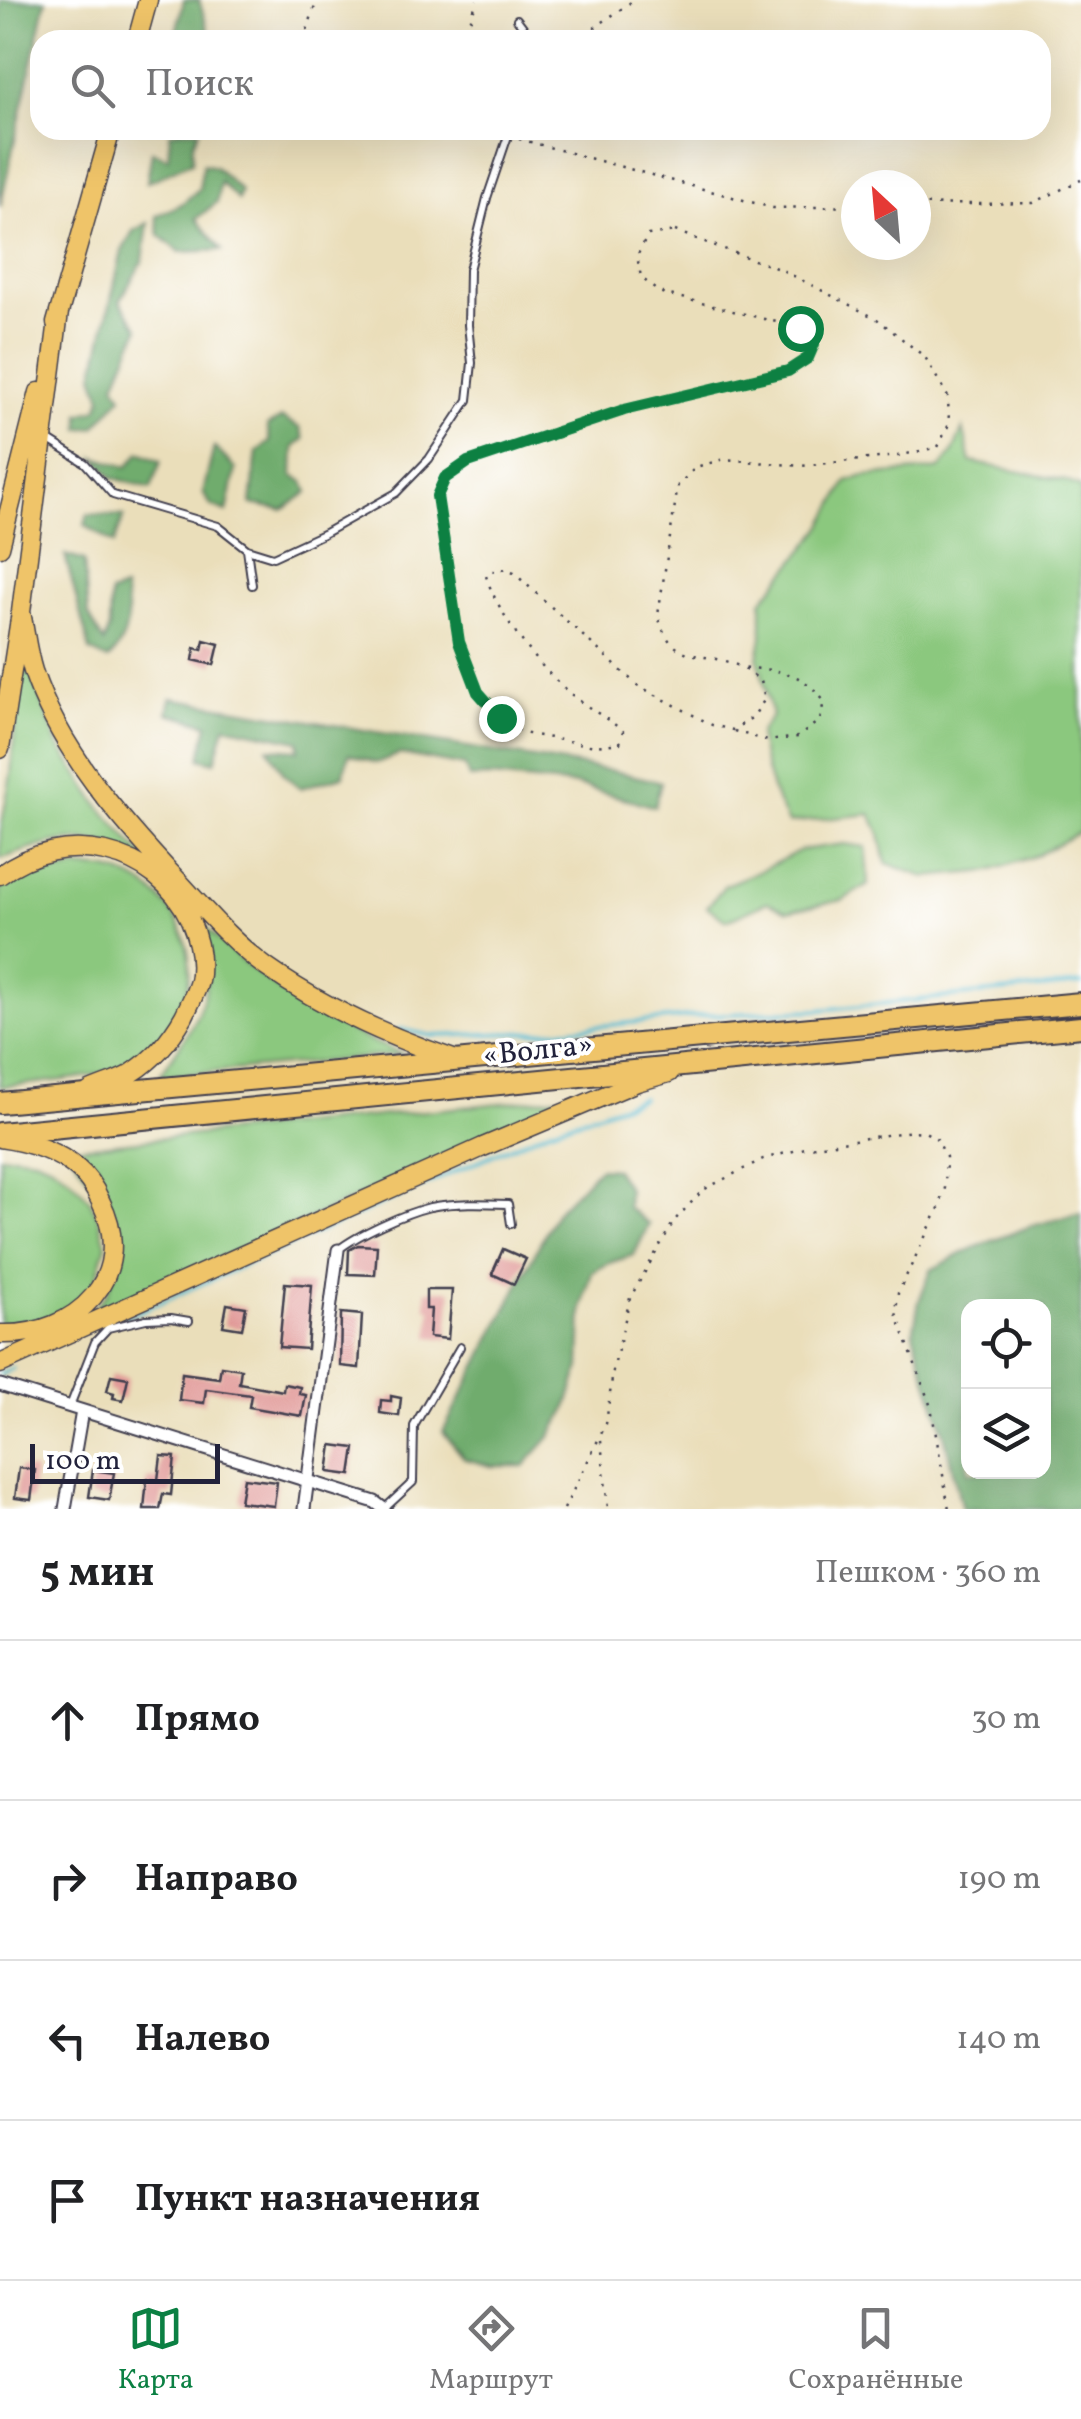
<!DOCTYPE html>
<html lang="ru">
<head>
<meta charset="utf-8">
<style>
	body { margin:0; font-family:Vollkorn,serif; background:#f2f2f2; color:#202124 }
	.controls { position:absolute; right:30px; bottom:30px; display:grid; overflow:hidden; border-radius:20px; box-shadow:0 10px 40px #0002 }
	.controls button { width:90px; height:90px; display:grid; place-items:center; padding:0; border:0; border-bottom:2px solid #e0e0e0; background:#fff; color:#202124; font:50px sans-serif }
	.compass { position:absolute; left:841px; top:170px; width:90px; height:90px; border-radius:50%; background:#fff; box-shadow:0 10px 40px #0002; rotate:334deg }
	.scale { position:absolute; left:30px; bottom:25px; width:190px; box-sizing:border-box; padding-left:10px; border:5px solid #22223b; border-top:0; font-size:28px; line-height:35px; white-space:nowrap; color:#22223b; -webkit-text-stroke:8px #fff; paint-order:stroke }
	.stop { position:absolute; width:30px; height:30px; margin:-22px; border:8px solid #0b8043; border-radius:50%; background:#fff }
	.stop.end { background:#0b8043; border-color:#fff; box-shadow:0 2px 10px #0008 }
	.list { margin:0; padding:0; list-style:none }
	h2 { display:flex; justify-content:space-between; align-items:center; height:130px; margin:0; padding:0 40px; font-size:42px }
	h2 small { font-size:32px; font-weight:400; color:#757577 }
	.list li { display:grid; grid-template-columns:65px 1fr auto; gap:30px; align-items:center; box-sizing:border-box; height:160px; padding:0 40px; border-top:2px solid #e0e0e0 }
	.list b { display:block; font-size:38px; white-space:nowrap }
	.list em { font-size:32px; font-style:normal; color:#757577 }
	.icon { flex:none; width:55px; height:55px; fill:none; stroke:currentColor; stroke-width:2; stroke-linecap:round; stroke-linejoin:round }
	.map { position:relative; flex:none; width:1081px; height:1509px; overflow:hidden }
	.search { position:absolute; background:#fff; box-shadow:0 10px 40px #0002; left:30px; right:30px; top:30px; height:110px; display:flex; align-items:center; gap:25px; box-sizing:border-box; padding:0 35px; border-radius:30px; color:#757577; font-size:38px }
	.sheet { height:770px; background:#fff }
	nav { display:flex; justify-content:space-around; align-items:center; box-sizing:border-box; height:140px; border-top:2px solid #e0e0e0; background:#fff; font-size:28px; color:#757577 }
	nav a { display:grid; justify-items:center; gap:5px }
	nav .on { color:#0b8043 }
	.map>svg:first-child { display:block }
	.green { fill:#8bc87e; stroke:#56755c; stroke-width:2.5 }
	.forest { fill:#70ac6d; stroke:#496754; stroke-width:2.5; fill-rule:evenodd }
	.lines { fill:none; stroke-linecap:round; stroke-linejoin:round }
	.stream { stroke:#4fb8cd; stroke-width:4 }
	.building { fill:#e19a98 }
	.service-casing { stroke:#403e4e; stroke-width:10 }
	.minor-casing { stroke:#403e4e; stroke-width:15 }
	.primary-casing { stroke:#403e4e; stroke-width:21 }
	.trunk-casing { stroke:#403e4e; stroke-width:24 }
	.path { stroke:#403e4e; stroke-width:2.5; stroke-dasharray:2.5 8; stroke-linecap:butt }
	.service { stroke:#fff; stroke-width:6 }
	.minor { stroke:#fff; stroke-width:11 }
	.primary { stroke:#efc469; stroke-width:18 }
	.trunk { stroke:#efc469; stroke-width:20 }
	.route { stroke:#0b8043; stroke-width:12 }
	.labels { text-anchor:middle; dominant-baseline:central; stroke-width:8; stroke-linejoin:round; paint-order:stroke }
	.street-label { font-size:30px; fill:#22223b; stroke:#fff }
</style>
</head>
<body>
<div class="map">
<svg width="1081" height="1509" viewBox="0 0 1081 1509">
	<rect width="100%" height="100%" fill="#fff"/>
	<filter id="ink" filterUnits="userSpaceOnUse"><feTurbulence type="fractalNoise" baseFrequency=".01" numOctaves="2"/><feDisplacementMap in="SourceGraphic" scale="20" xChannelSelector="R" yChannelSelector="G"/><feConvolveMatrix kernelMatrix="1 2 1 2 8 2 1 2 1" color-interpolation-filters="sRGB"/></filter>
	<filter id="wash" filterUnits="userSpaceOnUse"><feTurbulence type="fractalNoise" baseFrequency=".0048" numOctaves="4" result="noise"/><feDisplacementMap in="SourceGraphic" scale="40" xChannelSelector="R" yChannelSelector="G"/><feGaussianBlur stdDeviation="2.25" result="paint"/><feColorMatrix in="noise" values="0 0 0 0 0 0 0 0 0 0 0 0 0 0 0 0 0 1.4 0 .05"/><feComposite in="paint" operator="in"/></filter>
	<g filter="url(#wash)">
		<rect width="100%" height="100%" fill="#eadeba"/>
		<path class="green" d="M963,428l8,34 95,19 15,6v344l-43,24 -48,16 -65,6 -39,-14 -6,-29 -9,-20 -83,9c-16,-29 -26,-57 -29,-90l13,-17 -14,-58 4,-21v-36l59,-72 26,-48 18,-5 75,-7 14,-19z
			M22,646l35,97 43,64 51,58c-16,-7 -33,-17 -51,-22 -33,-9 -69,6 -100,16v-26l11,-59z
			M844,844l22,3 2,37 -25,16 -55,11 -21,-9 -40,18 -20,-13 18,-22 37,-15 39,-20z
			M77,868c10,1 21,0 31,2 66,14 104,89 67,148 -9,15 -19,30 -34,40 -29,21 -104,24 -141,29v-198l18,-11z
			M199,921c58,59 127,105 205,133l-245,23c23,-35 53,-72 48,-117 -2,-13 -5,-26 -8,-39z
			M588,1094l-502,224 21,-25 11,-29 2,-25 -6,-26 -43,-59v-6z
			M13,1155l22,3 17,7 19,14 18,20 10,20 7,26 -13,45 -25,23 -30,13 -38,1v-171z"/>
		<path class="forest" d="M0,0h46l-46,207z
			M184,0h15l12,40h-37z
			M181,130h18l-6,13 -1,19c-17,5 -28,15 -45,20l5,-31 16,7 2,-25z
			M203,164l12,3 26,24 -3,9 -18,-18 -3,20 -21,17 26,31 -42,2 -21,-17 -3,-19 26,-12 17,-15z
			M148,223l-5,37 -23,41 19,27 -24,56 7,12 -27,31 -15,2v-15l17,-5 5,-11 -8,-23 28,-124 11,-20z
			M282,418l18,10 4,11 -10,8 -1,29 11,6 4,10 -25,18 -32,-6 6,-53 13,-9 -3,-16z
			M214,447l22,22 -9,43 -16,-6 -8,-13z
			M140,452l21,9 -10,27 -38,-10 -18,-21 32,10z
			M88,514l36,2 -10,28 -29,-19z
			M65,555l19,6 4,53 16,29 5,-15 1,-34 14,-5c6,27 5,51 -16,71l-18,-9z
			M171,698l442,73 48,11 -6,25 -79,-22 -85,-8 -22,1 -4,-12 -65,-12 -24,9 -27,-9 -6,22 -43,12 -16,-14 -16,-26 31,2v-9l-74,-15 -10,36 -15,-4 8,-34 -40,-11z
			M599,1168l16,1 13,20 -1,18 22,17 -15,31 -22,7 -20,10 -10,35 -2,61 -14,43 -16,26 -26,29h-33l-26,-7 -22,-27 113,-220z
			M1081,1213v296h-119l-18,-76 -31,-100 6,-32 12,-31 40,-21 60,-23zM968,1306h76v166h-76z"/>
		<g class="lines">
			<path class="stream" d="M399,1029l34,7 108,-4 166,-17 111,-5 263,-26
				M122,1319l427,-189 93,-32
				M1,1374l12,-6"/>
		</g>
		<g id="blocks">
			<path class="building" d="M204,640l15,4 -5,21 -21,-5 2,-12 7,2z
				M358,1245l19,1 -2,29 -27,-1 1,-24z
				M503,1249l23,10 -12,25 -22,-10z
				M285,1283l27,2 -5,64 -28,-2z
				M426,1290h26l-4,49 -19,-2 2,-28h-5z
				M227,1304l19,3 -4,22 -19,-3z
				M341,1313l21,2 -3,53 -19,-2z
				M221,1366l20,3 -2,14 44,8 1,-7 16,3 -1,7 7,1 -4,21 -53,-9 2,-12 -45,-6 -2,14 -25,-3 3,-27 37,5z
				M111,1375l17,3 -5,22 -10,-2 1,-5 -7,-2z
				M391,1396l10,2 -2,18 -19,-3 1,-13 10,1z
				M332,1445l23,3 -4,27 -23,-3z
				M161,1456l14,1 -4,38 -8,-1 -3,15h-16l3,-30 11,1z
				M19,1468l16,2 -4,30 -16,-2z
				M93,1470l21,3 -5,27 -20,-3z
				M244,1478l33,4 -3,24 -34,-4z"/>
		</g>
	</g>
	<g filter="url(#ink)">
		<use href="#blocks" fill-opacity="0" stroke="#403e4e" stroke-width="2.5"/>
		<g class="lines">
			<g class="service-casing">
				<path id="service" d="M517,19l16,21
					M44,437l41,26 28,32 105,31 29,23 5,36
					M247,549l26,8 50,-23 73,-41 33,-34 39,-59 4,-37 -4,-38 1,-55 18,-72 23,-68
					M338,1250c20,-16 67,-37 92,-43 25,-5 53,-4 78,-3l3,20
					M70,1406l25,-64 13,-14 38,-9 25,-1 18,3
					M384,1509l29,-27 1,-56 46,-79"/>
			</g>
			<g class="minor-casing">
				<path id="minor" d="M0,1385l375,117 9,7
					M65,1509l17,-98
					M304,1509l34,-259"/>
			</g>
			<g class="primary-casing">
				<path id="primary" d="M137,40l11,-40
					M56,323l55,-193
					M0,547l39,-155
					M21,612c4,19 6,40 12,59 27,81 89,150 146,211 27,29 54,61 87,85 58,41 123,70 190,93
					M0,749l21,-137 38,-300
					M0,875c63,-48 157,-28 190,45 8,19 13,40 9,61 -3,12 -10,24 -15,35 -13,23 -30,43 -52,57 -12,8 -29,12 -42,18
					M0,1334c76,3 139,-58 100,-134 -5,-11 -12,-23 -22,-31 -22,-19 -49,-27 -78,-31
					M0,1364l483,-217 154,-65 32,-9"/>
			</g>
			<g class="trunk-casing">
				<path id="trunk" d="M0,1103l1081,-100
					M0,1133l1081,-106"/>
			</g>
			<path class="path" d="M304,40l13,-40
				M464,40l13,-40
				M577,40l57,-40
				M519,139l254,69 83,-2
				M916,205l117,-2 48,-23
				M675,231l109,40 93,48 48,38 23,40 1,27 -11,23 -40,9 -97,10 -77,-7 -28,8 -18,18 -20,130c13,52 45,34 83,52 7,3 14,10 20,14l4,18 -12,18 -20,13 -21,-5 -75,-40 -123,-112 -15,-5 -13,8c12,39 54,93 86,119 16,13 35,23 51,36l-3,12 -25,3 -72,-13 -22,-15 -23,-26 -19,-50 -22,-146 8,-18 23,-16 156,-52 164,-39 20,-13 6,-14 -14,-16 -142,-36 -17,-15 -4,-21 11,-21z
				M734,731l34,10 30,-4 22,-17 4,-19c-24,-32 -46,-30 -82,-34
				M601,1441l7,68
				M564,1509l42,-85 7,-53 17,-73 44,-77 29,-31 60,-31 46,-12 103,-16 13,1 12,7 9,18 -1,31 -6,20 -41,85 -2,20 35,94 18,102"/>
			<use href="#service" class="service"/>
			<use href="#minor" class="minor"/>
			<use href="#primary" class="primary"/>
			<use href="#trunk" class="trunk"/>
		</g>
	</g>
	<g class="lines" filter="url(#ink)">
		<path class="route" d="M501,718l-23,-26 -19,-50 -22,-146 8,-18 23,-16 156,-52 164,-39 20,-13 6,-14 -14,-16"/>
	</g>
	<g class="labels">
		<g class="street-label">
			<text transform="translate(538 1051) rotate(-6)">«Волга»</text>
		</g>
	</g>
</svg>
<div class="controls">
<button><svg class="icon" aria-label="locate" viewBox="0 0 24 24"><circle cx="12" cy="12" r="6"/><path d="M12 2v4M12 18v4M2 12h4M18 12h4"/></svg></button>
<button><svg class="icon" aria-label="layers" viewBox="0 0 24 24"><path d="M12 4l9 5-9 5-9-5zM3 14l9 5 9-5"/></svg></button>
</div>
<svg class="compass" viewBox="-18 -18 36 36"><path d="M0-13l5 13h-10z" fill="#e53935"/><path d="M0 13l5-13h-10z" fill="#757577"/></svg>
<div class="scale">100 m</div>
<div class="stop" style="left:800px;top:328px"></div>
<div class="stop end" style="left:501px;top:718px"></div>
<div class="search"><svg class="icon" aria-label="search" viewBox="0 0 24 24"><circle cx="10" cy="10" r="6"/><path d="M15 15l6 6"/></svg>Поиск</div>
</div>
<section class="sheet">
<h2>5 мин<small>Пешком · 360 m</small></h2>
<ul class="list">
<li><svg class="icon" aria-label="ahead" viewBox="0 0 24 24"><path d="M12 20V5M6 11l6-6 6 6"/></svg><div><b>Прямо</b></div><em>30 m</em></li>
<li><svg class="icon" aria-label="right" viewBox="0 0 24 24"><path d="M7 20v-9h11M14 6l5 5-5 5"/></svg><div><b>Направо</b></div><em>190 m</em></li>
<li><svg class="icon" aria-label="left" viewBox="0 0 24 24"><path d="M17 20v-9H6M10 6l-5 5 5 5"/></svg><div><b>Налево</b></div><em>140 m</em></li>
<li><svg class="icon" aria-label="arrive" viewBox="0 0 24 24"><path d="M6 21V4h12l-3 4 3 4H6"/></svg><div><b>Пункт назначения</b></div></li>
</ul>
</section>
<nav>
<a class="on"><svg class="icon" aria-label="map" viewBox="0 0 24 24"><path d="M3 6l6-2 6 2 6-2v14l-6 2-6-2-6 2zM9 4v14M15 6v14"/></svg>Карта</a>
<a><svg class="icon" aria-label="directions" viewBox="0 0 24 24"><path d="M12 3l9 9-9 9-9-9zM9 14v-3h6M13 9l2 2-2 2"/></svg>Маршрут</a>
<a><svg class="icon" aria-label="saved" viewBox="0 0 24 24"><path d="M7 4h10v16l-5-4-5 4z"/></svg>Сохранённые</a>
</nav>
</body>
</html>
